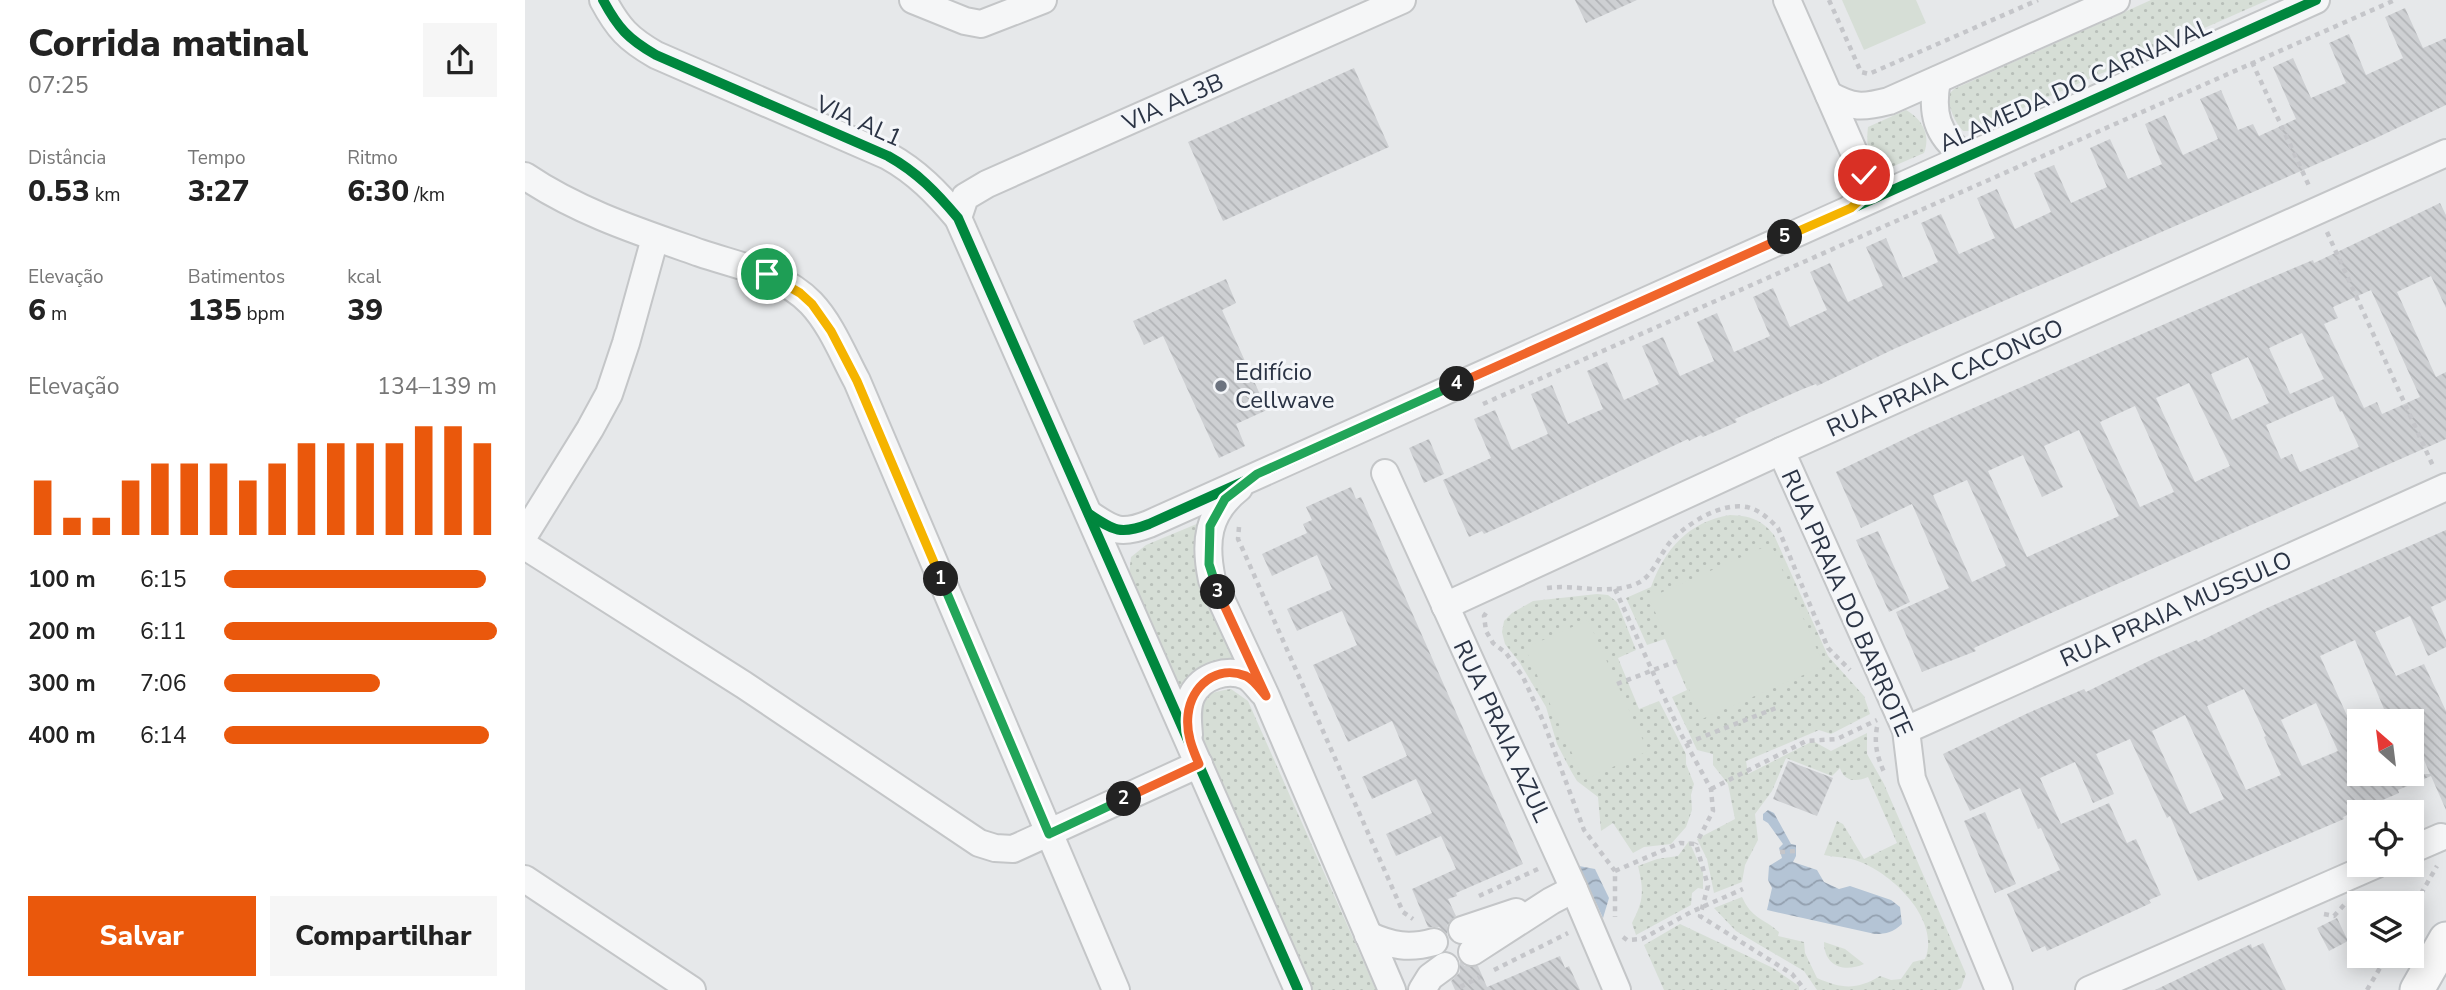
<!DOCTYPE html>
<html lang="pt">
<meta charset="utf-8">
<style>
body{margin:0;font-family:"Nunito Sans",sans-serif;background:#f6f6f6;color:#222;height:100vh;display:flex;flex-direction:column;font-size:26px;white-space:nowrap}
*{box-sizing:border-box;margin:0}
p{font-size:23px;color:#767676}
.icon{flex:none;width:38px;height:38px;fill:none;stroke:currentColor;stroke-width:2;stroke-linecap:round;stroke-linejoin:round}
.map{position:relative;flex:1;overflow:hidden}
.side{display:flex;flex-direction:column;background:#fff;width:525px}
.side>*{flex:none}
.needle{width:46px;rotate:332deg}
.tools{position:absolute;left:1822px;top:709px;display:grid;gap:14px}
.tools a{display:grid;place-items:center;width:77px;height:77px;border-radius:0px;background:#fff;box-shadow:0 4px 18px #0003;font-size:35px}
.pin{position:absolute;display:grid;place-items:center;width:60px;height:60px;color:#fff;margin:-30px;border:4px solid #fff;border-radius:50%;box-shadow:0 2px 7px #0007}
.km{position:absolute;width:35px;height:35px;margin:-18px;border-radius:50%;background:#222;color:#fff;font-size:19px;line-height:35px;text-align:center}
.round{display:grid;place-items:center;flex:none;width:74px;height:74px;border-radius:0px;background:#f6f6f6}
.head{display:flex;align-items:center;justify-content:space-between;height:119px;padding:0 28px}
h1{font-size:38px;font-weight:800;line-height:52px}
.figures{display:grid;grid-template-columns:repeat(3,1fr);gap:10px;height:119px;padding:7px 28px}
.figures div{display:grid;align-content:center}
.figures b{font-size:30px;font-weight:800}
.figures small{font-size:19px;font-weight:400}
.figures p{font-size:19px}
.chart{height:196px;padding:14px 28px}
.chart p{display:flex;justify-content:space-between}
.chart svg{width:100%;height:126px;margin-top:7px;stroke:#ea580c;stroke-width:6}
.primary-button{display:flex;gap:14px;margin-top:auto;padding:14px 28px}
.primary-button a{flex:1;height:80px;border-radius:0px;background:#ea580c;color:#fff;font-size:28px;font-weight:800;line-height:80px;text-align:center}
.primary-button a+a{background:#f6f6f6;color:#222}
ul{padding:0 28px;list-style:none;font-size:23px}
li{display:grid;grid-template-columns:112px 84px 1fr;align-items:center;height:52px}
li i{height:18px;border-radius:9px;background:#ea580c}
main{display:flex;flex:1;min-height:0}
.map>svg:first-child{display:block}
</style>
<main>
<section class="side">
<div class="head"><div><h1>Corrida matinal</h1><p>07:25</p></div><a class="round"><svg class="icon" aria-label="share" viewBox="0 0 24 24"><path d="M12 15V3M7 8l5-5 5 5M5 13v7h14v-7"/></svg></a></div>
<div class="figures">
<div><p>Distância</p><b>0.53<small> km</small></b></div>
<div><p>Tempo</p><b>3:27</b></div>
<div><p>Ritmo</p><b>6:30<small> /km</small></b></div>
</div>
<div class="figures">
<div><p>Elevação</p><b>6<small> m</small></b></div>
<div><p>Batimentos</p><b>135<small> bpm</small></b></div>
<div><p>kcal</p><b>39</b></div>
</div>
<div class="chart"><p><span>Elevação</span>134–139 m</p>
<svg viewBox="0 0 160 44" preserveAspectRatio="none"><path d="M5 44V25M15 44V38M25 44V38M35 44V25M45 44V19M55 44V19M65 44V19M75 44V25M85 44V19M95 44V12M105 44V12M115 44V12M125 44V12M135 44V6M145 44V6M155 44V12"/></svg>
</div>
<ul>
<li><b>100 m</b>6:15<i style="width:96%"></i></li>
<li><b>200 m</b>6:11<i style="width:100%"></i></li>
<li><b>300 m</b>7:06<i style="width:57%"></i></li>
<li><b>400 m</b>6:14<i style="width:97%"></i></li>
</ul>
<div class="primary-button"><a>Salvar</a><a>Compartilhar</a></div>
</section>
<div class="map">
<svg width="1921" height="990" viewBox="0 0 1921 990">
<defs>
<pattern id="grass-dots" width="8" height="8" patternUnits="userSpaceOnUse" patternTransform="scale(1.75)"><rect width="8" height="8" fill="#d6ded6"/><path d="M2 2h.1M6 6h.1" fill="none" stroke="#b8bfb9" stroke-width="1.8" stroke-linecap="round"/></pattern>
<pattern id="water-waves" width="16" height="10" patternUnits="userSpaceOnUse" patternTransform="scale(1.75)"><rect width="16" height="10" fill="#b4c4d5"/><path d="M0 5q4-4 8 0t8 0" fill="none" stroke="#93a0af"/></pattern>
<pattern id="building-back-hatch" width="6" height="6" patternUnits="userSpaceOnUse" patternTransform="scale(1.75)"><rect width="6" height="6" fill="#ced0d3"/><path d="M-1 5l2 2M0 0l6 6M5-1l2 2" fill="none" stroke="#b1b3b6"/></pattern>
</defs>
<rect width="100%" height="100%" fill="#e6e8ea"/>
<g fill="url(#grass-dots)">
<path d="M 1626,0 L 1743,0 L 1446,131 L 1438,131 C 1429,121 1424,108 1423,95 L 1429,89 Z"/>
<path d="M 1381,110 C 1397,119 1406,135 1399,153 L 1362,169 L 1351,166 C 1343,152 1341,143 1343,127 Z"/>
<path d="M 1205,515 C 1225,516 1236,519 1249,535 L 1303,656 L 1339,696 L 1345,714 L 1306,734 L 1294,730 L 1221,761 L 1223,774 L 1288,741 L 1306,751 L 1342,733 L 1342,754 L 1359,784 L 1441,974 L 1436,988 L 1432,990 L 1292,990 L 1279,971 L 1211,931 L 1189,908 L 1217,897 C 1227,919 1237,917 1254,932 L 1253,936 L 1279,942 L 1280,953 L 1292,978 C 1317,989 1332,990 1355,976 L 1366,980 L 1376,979 L 1388,962 L 1400,959 C 1417,919 1363,868 1326,859 C 1318,857 1308,857 1299,855 L 1312,821 L 1318,824 L 1339,859 L 1372,843 L 1343,777 C 1332,782 1319,782 1315,768 L 1307,776 L 1261,758 L 1247,791 L 1230,814 L 1233,840 L 1220,865 L 1217,882 L 1189,893 L 1182,859 L 1172,839 L 1210,819 L 1203,784 L 1188,765 L 1188,754 L 1172,750 L 1147,697 L 1162,690 L 1140,639 L 1122,645 L 1101,598 L 1126,587 C 1140,549 1163,522 1205,515 Z"/>
<path d="M 674,523 L 675,582 L 681,600 L 709,661 L 670,672 L 653,688 L 610,592 L 604,574 L 606,557 L 621,545 Z"/>
<path d="M 1072,594 L 1083,595 L 1092,602 L 1111,650 L 1093,658 L 1114,709 L 1134,701 L 1161,754 L 1161,764 L 1169,784 L 1166,795 L 1167,810 L 1161,827 L 1146,844 L 1119,847 L 1108,853 L 1088,823 L 1076,831 L 1073,797 L 1052,781 L 1046,771 L 1032,744 L 1021,707 L 995,663 L 980,644 L 977,632 L 979,621 L 987,613 L 1008,601 Z"/>
<path d="M 706,689 L 723,701 L 851,990 L 785,990 L 667,723 C 673,697 680,693 706,689 Z"/>
<path d="M 1164,841 L 1178,873 L 1178,889 L 1173,888 L 1167,893 L 1166,905 L 1111,935 L 1107,923 C 1119,900 1119,891 1113,866 L 1132,859 L 1153,856 Z"/>
<path d="M 1155,924 L 1248,968 L 1274,986 L 1274,990 L 1139,990 L 1119,945 Z"/>
<path d="M 1299,942 L 1320,949 L 1339,964 C 1319,973 1299,966 1299,942 Z"/>
</g>
<g fill="#d6ded6">
<path d="M 1317,0 L 1391,0 L 1401,23 L 1339,50 Z"/>
<path d="M 1246,544 L 1299,666 L 1177,719 L 1124,598 Z"/>
<path d="M 1063,620 L 1123,751 L 1059,780 L 1000,648 Z"/>
</g>
<g fill="url(#water-waves)">
<path d="M 1243,810 L 1249,813 L 1266,844 L 1271,845 L 1271,856 L 1268,862 L 1292,870 L 1299,882 L 1314,889 L 1325,886 L 1366,900 L 1375,907 L 1377,924 C 1368,932 1362,934 1350,934 L 1242,910 L 1247,888 L 1243,880 L 1244,866 L 1257,858 L 1254,848 L 1258,844 L 1243,823 L 1238,820 L 1238,814 Z"/>
<path d="M 1054,866 L 1070,869 L 1084,898 L 1078,918 Z"/>
</g>
<g fill="url(#building-back-hatch)" fill-rule="evenodd">
<path d="M 1050,0 L 1112,0 L 1061,23 Z"/>
<path d="M 1880,8 L 1898,48 L 1921,38 L 1921,105 L 1849,139 L 1369,349 L 1292,386 L 1291,384 L 1278,389 L 1210,419 L 1212,422 L 1178,437 L 1176,435 L 1164,441 L 1163,439 L 997,517 L 959,534 L 957,531 L 944,537 L 918,480 L 966,458 L 949,419 L 970,410 L 987,450 L 1023,434 L 1006,394 L 1027,385 L 1043,424 L 1078,409 L 1062,371 L 1082,362 L 1099,400 L 1134,384 L 1117,346 L 1138,337 L 1155,376 L 1189,361 L 1172,322 L 1192,313 L 1209,352 L 1245,336 L 1228,297 L 1248,288 L 1265,327 L 1302,310 L 1285,272 L 1305,263 L 1323,302 L 1358,286 L 1341,247 L 1361,238 L 1378,278 L 1413,262 L 1396,223 L 1416,214 L 1434,254 L 1470,238 L 1452,198 L 1472,189 L 1490,229 L 1526,212 L 1509,173 L 1529,165 L 1546,203 L 1582,187 L 1565,148 L 1585,139 L 1603,179 L 1637,164 L 1620,124 L 1640,115 L 1658,155 L 1693,139 L 1675,99 L 1696,90 L 1713,130 L 1728,124 L 1734,136 L 1771,119 L 1748,67 L 1768,58 L 1786,98 L 1821,83 L 1804,43 L 1824,34 L 1841,75 L 1878,58 L 1860,17 Z"/>
<path d="M 829,68 L 864,147 L 698,221 L 663,142 Z"/>
<path d="M 1915,203 L 1921,215 L 1921,308 L 1906,276 L 1872,292 L 1911,377 L 1921,372 L 1921,439 L 1497,626 L 1449,648 L 1451,651 L 1397,672 L 1371,612 L 1424,588 L 1387,504 L 1336,528 L 1311,472 L 1396,431 L 1731,284 L 1788,260 L 1789,263 ZM 1846,290 L 1895,397 L 1857,414 L 1852,402 L 1839,408 L 1799,324 L 1813,318 L 1808,307 ZM 1777,333 L 1799,379 L 1765,394 L 1744,348 ZM 1723,357 L 1744,403 L 1707,420 L 1686,374 ZM 1664,383 L 1705,466 L 1670,482 L 1631,398 ZM 1808,396 L 1815,412 L 1817,411 L 1834,447 L 1775,472 L 1767,454 L 1756,459 L 1741,425 ZM 1610,406 L 1649,492 L 1615,507 L 1575,422 ZM 1554,430 L 1594,516 L 1502,557 L 1463,471 L 1498,455 L 1517,497 L 1538,487 L 1519,446 ZM 1442,480 L 1481,566 L 1447,582 L 1408,495 Z"/>
<path d="M 701,279 L 711,303 L 697,310 L 742,410 L 711,424 L 720,446 L 694,458 L 638,336 L 619,345 L 608,321 Z"/>
<path d="M 904,439 L 919,474 L 899,483 L 884,448 Z"/>
<path d="M 826,487 L 831,499 L 836,497 L 998,864 L 931,893 L 932,896 L 923,899 L 931,916 L 922,926 L 922,934 L 914,927 L 903,927 L 887,889 L 931,869 L 916,836 L 871,856 L 861,834 L 907,813 L 891,779 L 847,799 L 837,777 L 882,756 L 867,721 L 823,742 L 788,665 L 832,645 L 817,611 L 772,631 L 762,609 L 807,589 L 792,555 L 747,576 L 737,554 L 782,533 L 778,524 L 787,520 L 781,507 Z"/>
<path d="M 1921,530 L 1921,600 L 1906,607 L 1921,640 L 1921,647 L 1903,656 L 1885,616 L 1850,632 L 1871,676 L 1899,664 L 1921,711 L 1921,810 L 1906,776 L 1873,790 L 1874,793 L 1818,817 L 1819,819 L 1673,881 L 1645,816 L 1642,818 L 1605,739 L 1571,754 L 1589,794 L 1568,803 L 1550,762 L 1515,778 L 1536,824 L 1584,803 L 1602,843 L 1611,839 L 1636,895 L 1624,900 L 1626,903 L 1557,935 L 1522,951 L 1520,946 L 1507,952 L 1482,894 L 1535,870 L 1516,828 L 1513,829 L 1495,788 L 1445,811 L 1418,754 L 1503,713 L 1559,689 L 1561,692 L 1630,658 L 1672,640 L 1673,642 L 1742,608 ZM 1830,640 L 1864,721 L 1886,721 L 1886,729 L 1905,774 L 1834,774 L 1834,742 L 1795,656 ZM 1719,689 L 1741,736 L 1739,737 L 1756,775 L 1721,790 L 1682,706 ZM 1791,703 L 1813,751 L 1777,766 L 1756,720 ZM 1660,715 L 1699,799 L 1665,814 L 1627,731 Z"/>
<path d="M 1353,531 L 1385,602 L 1364,612 L 1331,540 Z"/>
<path d="M 1263,761 L 1308,778 L 1292,816 L 1248,799 Z"/>
<path d="M 1460,812 L 1491,884 L 1470,893 L 1439,821 Z"/>
<path d="M 1812,918 L 1823,941 L 1804,951 L 1792,928 Z"/>
<path d="M 1738,943 L 1761,990 L 1630,990 L 1726,944 L 1727,948 Z"/>
<path d="M 1035,956 L 1040,968 L 1044,966 L 1055,990 L 930,990 L 926,981 L 935,972 L 935,961 L 940,966 L 953,966 L 962,987 Z"/>
</g>
<g fill="none" stroke-linecap="round" stroke-linejoin="round">
<defs>
<g id="minor">
<path d="M 78,0 C 93,28 103,39 131,55 L 363,156 C 392,172 412,193 433,218 L 773,990"/>
<path d="M 388,0 L 440,21 L 456,24 L 518,0"/>
<path d="M 1262,0 L 1339,175 L 1335,200 L 1326,208"/>
<path d="M 1412,80 C 1406,112 1411,135 1439,155 L 1453,151"/>
<path d="M 1304,95 C 1328,108 1337,108 1364,101 L 1591,0"/>
<path d="M 0,176 C 53,212 115,232 175,253 C 213,266 257,273 286,303 C 306,324 318,355 332,381 L 591,990"/>
<path d="M 433,218 L 440,197 L 462,184 L 877,0"/>
<path d="M 1256,451 L 1381,730 L 1387,779 L 1474,990"/>
<path d="M 860,473 L 1049,889 L 1092,990"/>
<path d="M 714,488 C 682,513 679,542 687,580 L 741,696 L 867,990"/>
<path d="M 564,514 C 589,531 596,535 624,524 L 1791,0"/>
<path d="M 0,534 L 65,429 L 84,394 L 101,343 L 130,238"/>
<path d="M 0,546 L 219,685 L 454,843 L 470,848 L 488,849 L 674,764"/>
<path d="M 920,606 L 1256,451 L 1921,153"/>
<path d="M 1381,730 L 1921,487"/>
<path d="M 664,735 C 663,722 661,707 667,695 C 677,676 702,668 721,676 C 727,679 732,686 737,692"/>
<path d="M 1886,850 L 1916,837"/>
<path d="M 0,879 L 167,990"/>
<path d="M 937,930 L 991,912"/>
<path d="M 843,935 C 867,946 884,949 909,942"/>
<path d="M 947,952 L 1026,901 L 1049,889"/>
<path d="M 897,990 L 905,977 L 920,966"/>
<path d="M 1564,990 L 1852,864"/>
</g>
<path id="major" d="M 1892,990 L 1921,939"/>
</defs>
<use href="#minor" stroke="#c4c6c8" stroke-width="30"/>
<use href="#major" stroke="#c2c5c8" stroke-width="37"/>
<g stroke="#c5c6ca" stroke-width="4.5" stroke-dasharray="5 5" stroke-linecap="butt">
<path d="M 1304,0 L 1336,72 L 1344,74 L 1513,0"/>
<path d="M 1727,62 L 1785,188"/>
<path d="M 1802,232 L 1908,466"/>
<path d="M 958,404 L 1870,0"/>
<path d="M 714,527 L 713,539 L 718,550 L 878,912 L 888,919"/>
<path d="M 1022,588 C 1050,584 1080,595 1108,585 C 1128,579 1133,556 1146,541 C 1163,523 1196,502 1222,507 C 1235,510 1244,519 1253,528 L 1303,648 L 1325,670"/>
<path d="M 1090,589 L 1156,734 L 1186,789 L 1188,811 L 1171,844"/>
<path d="M 961,613 L 959,616 L 961,631 L 968,643 L 981,653 L 998,677 L 1019,723 L 1059,830 L 1090,871 L 1090,917"/>
<path d="M 1092,684 L 1152,661"/>
<path d="M 1352,727 C 1349,744 1352,756 1359,772"/>
<path d="M 1162,743 L 1251,708"/>
<path d="M 1186,789 L 1281,741 L 1312,739 L 1352,720"/>
<path d="M 1255,852 L 1271,851"/>
<path d="M 1090,871 L 1155,843 L 1171,844 L 1183,886 L 1175,916 L 1267,974 L 1280,990"/>
<path d="M 1846,893 L 1859,903"/>
<path d="M 954,896 L 1013,869"/>
<path d="M 1886,911 L 1912,866"/>
<path d="M 1799,914 L 1809,916 L 1819,905"/>
<path d="M 1098,937 L 1102,940 L 1117,939 L 1166,912 L 1218,889"/>
<path d="M 969,970 L 1043,933"/>
<path d="M 935,987 L 955,977"/>
<path d="M 1842,990 L 1862,956"/>
</g>
<use href="#minor" stroke="#f5f6f7" stroke-width="26"/>
<use href="#major" stroke="#f8f8f8" stroke-width="33"/>
<defs>
<g id="cycleway">
<path d="M 78,0 C 93,28 103,39 131,55 L 363,156 C 392,172 412,193 433,218 L 773,990"/>
<path d="M 564,514 C 589,531 596,535 624,524 L 1791,0"/>
</g>
</defs>
<use href="#cycleway" stroke="#f4f6f9" stroke-width="15"/>
<use href="#cycleway" stroke="#00873e" stroke-width="10"/>
</g>
<g fill="none" stroke-linecap="round" stroke-linejoin="round">
<defs>
<path id="split-1" d="M 242,274 L 275,293 L 287,304 L 306,331 L 332,381 L 416,579"/>
<path id="split-2" d="M 416,579 L 524,834 L 599,799"/>
<path id="split-3" d="M 599,799 L 674,764 C 667,748 661,733 663,715 C 666,686 692,664 721,676 C 729,680 735,689 741,696 L 693,592"/>
<path id="split-4" d="M 693,592 L 684,564 L 685,526 L 700,499 L 732,474 L 932,384"/>
<path id="split-5" d="M 932,384 L 1260,237"/>
<path id="split-6" d="M 1260,237 L 1326,208 L 1335,200 L 1339,175"/>
</defs>
<use href="#split-1" stroke="#fff" stroke-width="14"/>
<use href="#split-2" stroke="#fff" stroke-width="14"/>
<use href="#split-3" stroke="#fff" stroke-width="14"/>
<use href="#split-4" stroke="#fff" stroke-width="14"/>
<use href="#split-5" stroke="#fff" stroke-width="14"/>
<use href="#split-6" stroke="#fff" stroke-width="14"/>
<use href="#split-1" stroke="#f5b400" stroke-width="9"/>
<use href="#split-2" stroke="#22a559" stroke-width="9"/>
<use href="#split-3" stroke="#f0652b" stroke-width="9"/>
<use href="#split-4" stroke="#22a559" stroke-width="9"/>
<use href="#split-5" stroke="#f0652b" stroke-width="9"/>
<use href="#split-6" stroke="#f5b400" stroke-width="9"/>
</g>
<circle fill="#6c737f" stroke="#f4f6f9" stroke-width="2.5" cx="696" cy="386" r="7"/>
<g text-anchor="middle" dominant-baseline="central" stroke-width="6" stroke-linejoin="round" paint-order="stroke">
<g font-size="24" fill="#2b3445" stroke="#f4f6f9">
<text transform="translate(1550 85) rotate(-24)">ALAMEDA DO CARNAVAL</text>
<text transform="translate(648 102) rotate(-24)">VIA AL3B</text>
<text transform="translate(334 121) rotate(24)">VIA AL1</text>
<text transform="translate(1420 378) rotate(-24)">RUA PRAIA CACONGO</text>
<text transform="translate(1322 603) rotate(66)">RUA PRAIA DO BARROTE</text>
<text transform="translate(1651 609) rotate(-24)">RUA PRAIA MUSSULO</text>
<text transform="translate(977 731) rotate(65)">RUA PRAIA AZUL</text>
</g>
<g font-size="24" fill="#2b3445" stroke="#f4f6f9" text-anchor="start">
<text x="710" y="372">Edifício<tspan x="710" dy="28">Cellwave</tspan></text>
</g>
</g>
</svg>
<div class="tools">
<a><svg class="needle" viewBox="-14 -14 28 28"><path d="M0-13l5 13h-10z" fill="#e53935"/><path d="M0 13l5-13h-10z" fill="#767676"/></svg></a>
<a><svg class="icon" aria-label="locate" viewBox="0 0 24 24"><circle cx="12" cy="12" r="6"/><path d="M12 2v4M12 18v4M2 12h4M18 12h4"/></svg></a>
<a><svg class="icon" aria-label="layers" viewBox="0 0 24 24"><path d="M12 4l9 5-9 5-9-5zM3 14l9 5 9-5"/></svg></a>
</div>
<div class="pin" style="left:242px;top:274px;background:#1e9e55"><svg class="icon" aria-label="arrive" viewBox="0 0 24 24"><path d="M6 21V4h12l-3 4 3 4H6"/></svg></div>
<div class="pin" style="left:1339px;top:175px;background:#d93025"><svg class="icon" aria-label="check" viewBox="0 0 24 24"><path d="M5 12l5 5 9-10"/></svg></div>
<b class="km" style="left:416px;top:579px">1</b>
<b class="km" style="left:599px;top:799px">2</b>
<b class="km" style="left:693px;top:592px">3</b>
<b class="km" style="left:932px;top:384px">4</b>
<b class="km" style="left:1260px;top:237px">5</b>
</div>
</main>
